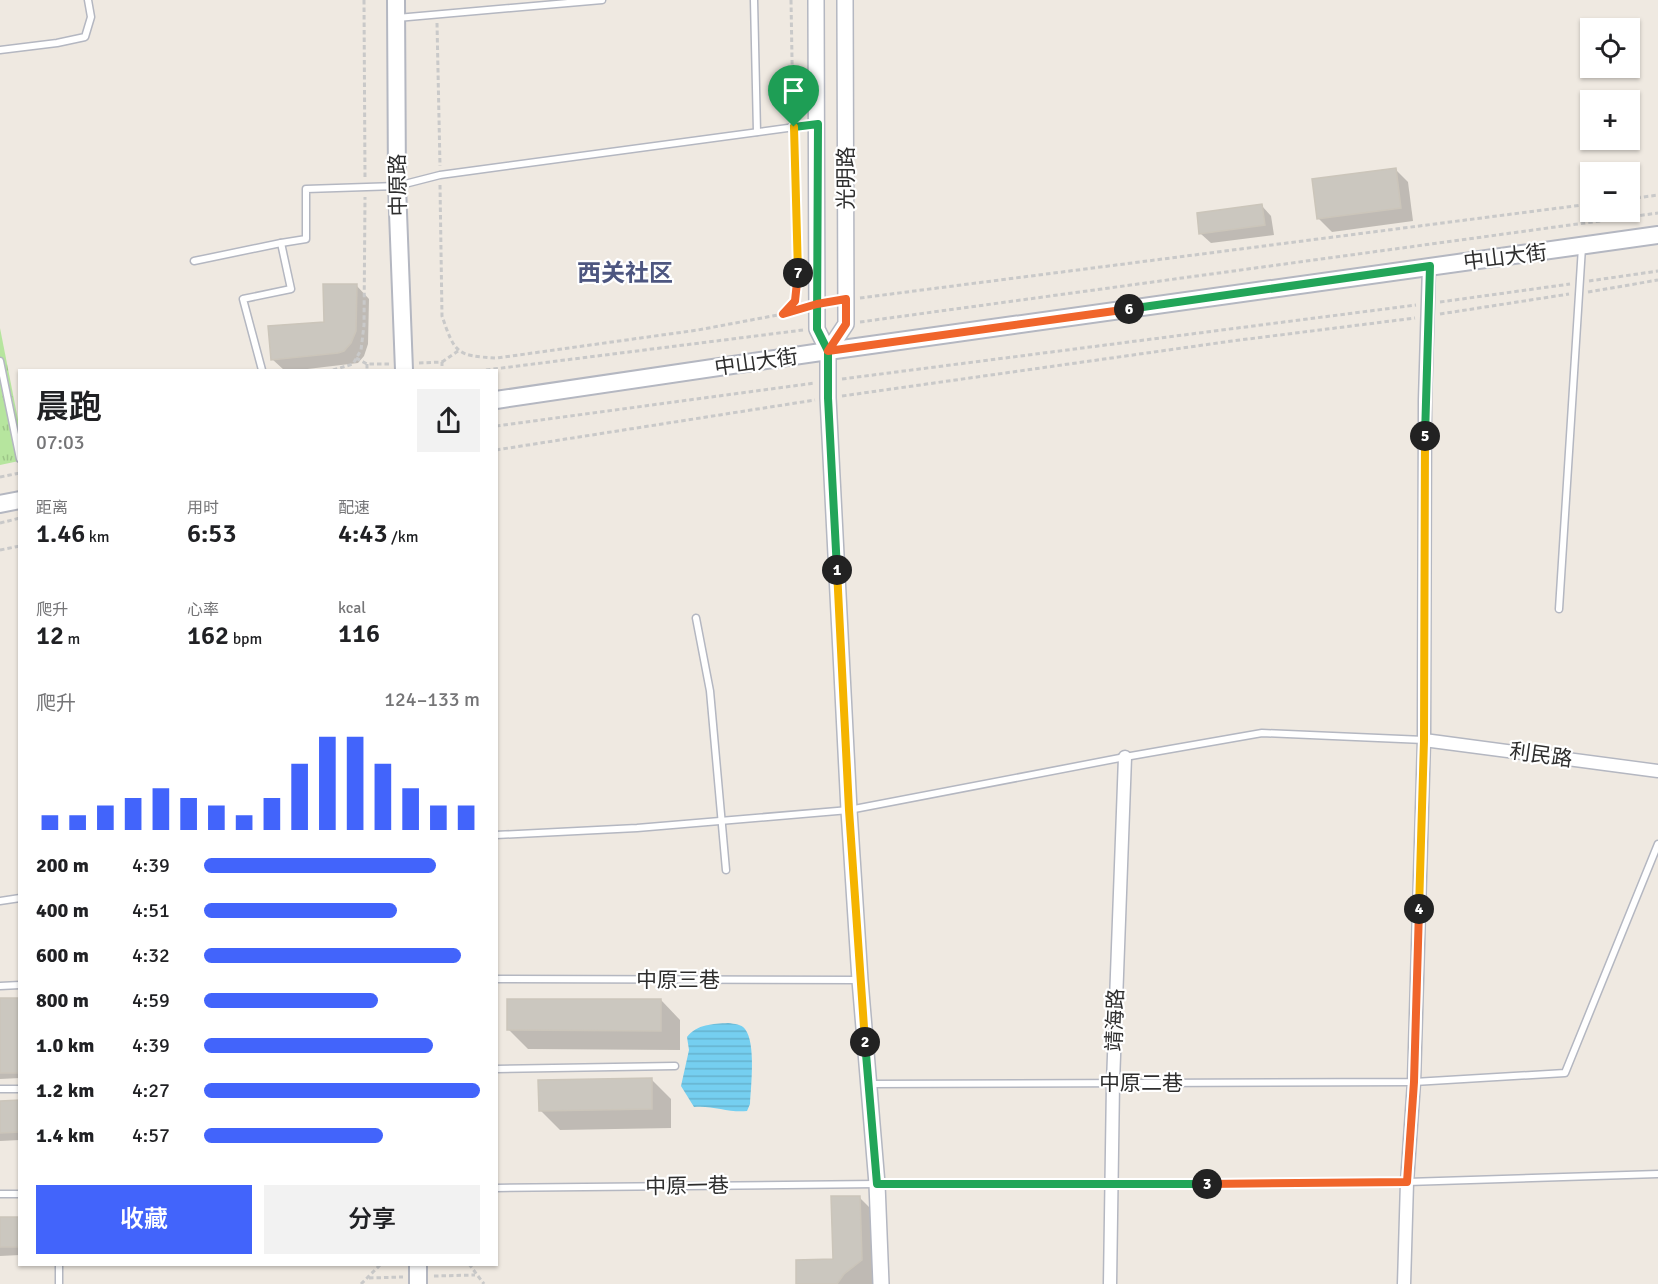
<!DOCTYPE html>
<html lang="zh">
<meta charset="utf-8">
<style>
body{margin:0;font-family:Signika,"Noto Sans SC",sans-serif;background:#f2f2f2;color:#202124;height:100vh;display:flex;flex-direction:column;font-size:22px;white-space:nowrap}
*{box-sizing:border-box;margin:0}
p{font-size:20px;color:#757577}
.icon{flex:none;width:33px;height:33px;fill:none;stroke:currentColor;stroke-width:2;stroke-linecap:round;stroke-linejoin:round}
.map{position:relative;flex:1;overflow:hidden}
.sheet{position:absolute;left:18px;top:369px;width:480px;height:897px;display:flex;flex-direction:column;background:#fff;border-radius:0px;box-shadow:0 2px 4px #0004}
.sheet>*{flex:none}
.controls{position:absolute;left:1580px;top:18px;display:grid;gap:12px}
.controls a{display:grid;place-items:center;width:60px;height:60px;border-radius:0px;background:#fff;box-shadow:0 2px 4px #0004;font-size:30px}
.pin{position:absolute;display:grid;place-items:center;width:51px;height:51px;color:#fff;margin:-62px -26px;border-radius:50% 50% 50% 0;rotate:-45deg;box-shadow:0 0 6px #0007}
.pin .icon{rotate:45deg}
.km{position:absolute;width:30px;height:30px;margin:-15px;border-radius:50%;background:#222;color:#fff;font-size:16px;line-height:30px;text-align:center}
.round{display:grid;place-items:center;flex:none;width:63px;height:63px;border-radius:0px;background:#f2f2f2}
.summary{display:flex;align-items:center;justify-content:space-between;height:102px;padding:0 18px}
h1{font-size:33px;font-weight:600;line-height:45px}
.metrics{display:grid;grid-template-columns:repeat(3,1fr);gap:9px;height:102px;padding:6px 18px}
.metrics div{display:grid;align-content:center}
.metrics b{font-size:26px;font-weight:600}
.metrics small{font-size:16px;font-weight:400}
.metrics p{font-size:16px}
.chart{height:168px;padding:12px 18px}
.chart p{display:flex;justify-content:space-between}
.chart svg{width:100%;height:108px;margin-top:6px;stroke:#4264fb;stroke-width:6}
.action{display:flex;gap:12px;margin-top:auto;padding:12px 18px}
.action a{flex:1;height:69px;border-radius:0px;background:#4264fb;color:#fff;font-size:24px;font-weight:600;line-height:69px;text-align:center}
.action a+a{background:#f2f2f2;color:#202124}
ul{padding:0 18px;list-style:none;font-size:20px}
li{display:grid;grid-template-columns:96px 72px 1fr;align-items:center;height:45px}
li i{height:15px;border-radius:8px;background:#4264fb}
.map>svg:first-child{display:block}
</style>
<div class="map">
<svg width="1658" height="1284" viewBox="0 0 1658 1284">
<defs>
<pattern id="grass-tufts" width="24" height="20" patternUnits="userSpaceOnUse" patternTransform="scale(1.5)"><rect width="24" height="20" fill="#b6e59e"/><path d="M3 7l-1-3M5 7V3M7 7l1-3M15 17l-1-3M17 17v-4M19 17l1-3" fill="none" stroke="#9dc588"/></pattern>
<pattern id="water-rules" width="6" height="5" patternUnits="userSpaceOnUse" patternTransform="scale(1.5)"><rect width="6" height="5" fill="#75cff0"/><path d="M0 2.5h6" fill="none" stroke="#66b2ce"/></pattern>
</defs>
<rect width="100%" height="100%" fill="#efe9e1"/>
<path fill="url(#grass-tufts)" d="M 0,328 L 20,430 L 19,461 L 0,465 Z"/>
<path fill="url(#water-rules)" d="M 728,1023 C 735,1024 741,1024 745,1029 C 756,1043 751,1086 750,1104 L 747,1111 C 729,1113 712,1105 694,1107 L 681,1086 L 689,1050 L 687,1037 C 697,1024 713,1024 728,1023 Z"/>
<g fill="#0003">
<path d="M 1395,169 L 1408,182 L 1413,221 L 1332,232 L 1318,218 Z"/>
<path d="M 1262,206 L 1271,216 L 1274,235 L 1211,243 L 1201,234 Z"/>
<path d="M 356,285 L 369,299 L 368,344 L 364,356 L 358,363 L 299,370 L 284,370 L 272,359 L 326,324 Z"/>
<path d="M 0,1000 L 20,1000 L 20,1078 L 0,1079 Z"/>
<path d="M 661,1000 L 680,1020 L 680,1050 L 528,1049 L 509,1030 Z"/>
<path d="M 651,1079 L 671,1099 L 671,1128 L 560,1130 L 540,1110 Z"/>
<path d="M 20,1102 L 20,1140 L 0,1141 L 0,1103 Z"/>
<path d="M 859,1197 L 879,1217 L 876,1284 L 798,1284 L 835,1260 Z"/>
<path d="M 20,1218 L 20,1255 L 0,1256 L 0,1219 Z"/>
</g>
<g fill="#cbc7bf" stroke="#cbc5ba" stroke-width="1.5">
<path d="M 1396,168 L 1401,208 L 1317,219 L 1312,179 Z"/>
<path d="M 1262,204 L 1265,225 L 1199,234 L 1197,213 Z"/>
<path d="M 323,284 L 357,284 L 356,331 L 351,343 L 344,351 L 338,353 L 271,360 L 268,326 L 324,322 Z"/>
<rect x="0" y="998" width="20" height="75"/>
<path d="M 507,999 L 661,999 L 661,1031 L 507,1030 Z"/>
<path d="M 652,1078 L 652,1109 L 539,1111 L 538,1080 Z"/>
<path d="M 20,1100 L 20,1132 L 0,1133 L 0,1101 Z"/>
<path d="M 831,1196 L 860,1196 L 862,1260 L 844,1274 L 837,1284 L 796,1284 L 796,1260 L 833,1259 Z"/>
<rect x="0" y="1217" width="20" height="30"/>
</g>
<g fill="none" stroke-linecap="round" stroke-linejoin="round">
<defs>
<g id="service">
<path d="M 754,0 L 757,132"/>
<path d="M 397,18 L 602,0"/>
<path d="M 0,50 L 57,43 L 85,37 L 91,17 L 88,0"/>
<path d="M 194,261 L 281,243"/>
<path d="M 0,361 L 20,459"/>
<path d="M 262,370 L 243,299 L 291,289 L 281,243 L 306,239 L 306,189 L 397,186 L 440,175 L 817,124"/>
<path d="M 1559,609 L 1582,247"/>
<path d="M 696,618 L 710,691 L 726,870"/>
<path d="M 496,835 L 637,828 L 849,810 L 1125,757 L 1262,733 L 1424,740"/>
<path d="M 0,901 L 20,898"/>
<path d="M 496,979 L 859,980"/>
<path d="M 0,986 L 20,985"/>
<path d="M 496,1069 L 675,1066"/>
<path d="M 869,1084 L 1414,1082 L 1565,1073 L 1658,844"/>
<path d="M 0,1089 L 20,1089"/>
<path d="M 496,1188 L 877,1184 L 1112,1185 L 1407,1182 L 1658,1174"/>
<path d="M 0,1194 L 20,1194"/>
<path d="M 59,1264 L 59,1284"/>
</g>
<g id="minor">
<path d="M 1424,740 L 1658,771"/>
<path d="M 1110,1284 L 1113,1083 L 1125,757"/>
<path d="M 1404,1284 L 1407,1182 L 1414,1082 L 1424,740 L 1425,400 L 1429,266"/>
</g>
<g id="tertiary">
<path d="M 816,0 L 817,329 L 828,351 L 828,398 L 849,810 L 860,980 L 877,1184 L 881,1284"/>
<path d="M 828,351 L 846,324 L 845,0"/>
</g>
<g id="secondary">
<path d="M 396,0 L 397,186 L 404,370"/>
<path d="M 496,400 L 828,351 L 1658,235"/>
<path d="M 0,504 L 20,500"/>
<path d="M 418,1264 L 418,1284"/>
</g>
</defs>
<use href="#service" stroke="#b4b7c1" stroke-width="9"/>
<use href="#minor" stroke="#b4b7c1" stroke-width="15"/>
<use href="#tertiary" stroke="#b4b7c1" stroke-width="18"/>
<use href="#secondary" stroke="#b4b7c1" stroke-width="20"/>
<g stroke="#c9c9c9" stroke-width="3" stroke-dasharray="4.5 3" stroke-linecap="butt">
<path d="M 364,0 L 365,179"/>
<path d="M 791,0 L 793,117"/>
<path d="M 437,23 L 440,166"/>
<path d="M 440,185 L 442,316 C 455,354 457,356 497,358 L 698,330 L 783,314 L 795,301 L 798,283 L 794,136"/>
<path d="M 1629,199 L 1658,195"/>
<path d="M 1589,281 L 1658,271"/>
<path d="M 1588,292 L 1658,280"/>
<path d="M 860,298 L 1590,204"/>
<path d="M 1440,302 L 1570,284"/>
<path d="M 784,314 L 803,308"/>
<path d="M 1440,314 L 1569,294"/>
<path d="M 860,322 L 1658,213"/>
<path d="M 356,358 L 367,364 L 389,364"/>
<path d="M 442,362 L 458,351"/>
<path d="M 419,363 L 442,362 L 442,370"/>
<path d="M 367,364 L 367,370"/>
<path d="M 333,370 L 353,364 L 361,350 L 364,325 L 365,197"/>
<path d="M 486,370 L 803,330"/>
<path d="M 842,379 L 1416,305"/>
<path d="M 842,396 L 1232,341 L 1415,318"/>
<path d="M 496,426 L 815,383"/>
<path d="M 496,450 L 815,400"/>
<path d="M 0,477 L 20,473"/>
<path d="M 0,523 L 20,518"/>
<path d="M 0,550 L 20,546"/>
<path d="M 469,1264 L 484,1284"/>
<path d="M 434,1276 L 475,1275"/>
<path d="M 369,1278 L 403,1277"/>
<path d="M 361,1284 L 381,1264"/>
</g>
<use href="#service" stroke="#fff" stroke-width="6"/>
<use href="#minor" stroke="#fff" stroke-width="12"/>
<use href="#tertiary" stroke="#fff" stroke-width="15"/>
<use href="#secondary" stroke="#fff" stroke-width="16"/>
</g>
<g fill="none" stroke-linecap="round" stroke-linejoin="round">
<defs>
<path id="split-1" d="M 794,127 L 818,124 L 817,329 L 828,351 L 828,398 L 837,570"/>
<path id="split-2" d="M 837,570 L 849,810 L 865,1042"/>
<path id="split-3" d="M 865,1042 L 877,1184 L 1207,1184"/>
<path id="split-4" d="M 1207,1184 L 1407,1182 L 1414,1082 L 1419,909"/>
<path id="split-5" d="M 1419,909 L 1424,740 L 1425,436"/>
<path id="split-6" d="M 1129,309 L 1430,266 L 1425,436"/>
<path id="split-7" d="M 798,273 L 795,301 L 783,314 L 817,304 L 846,299 L 846,324 L 828,351 L 1129,309"/>
<path id="split-8" d="M 794,127 L 798,273"/>
</defs>
<use href="#split-1" stroke="#fff" stroke-width="12"/>
<use href="#split-2" stroke="#fff" stroke-width="12"/>
<use href="#split-3" stroke="#fff" stroke-width="12"/>
<use href="#split-4" stroke="#fff" stroke-width="12"/>
<use href="#split-5" stroke="#fff" stroke-width="12"/>
<use href="#split-6" stroke="#fff" stroke-width="12"/>
<use href="#split-7" stroke="#fff" stroke-width="12"/>
<use href="#split-8" stroke="#fff" stroke-width="12"/>
<use href="#split-1" stroke="#22a559" stroke-width="8"/>
<use href="#split-2" stroke="#f5b400" stroke-width="8"/>
<use href="#split-3" stroke="#22a559" stroke-width="8"/>
<use href="#split-4" stroke="#f0652b" stroke-width="8"/>
<use href="#split-5" stroke="#f5b400" stroke-width="8"/>
<use href="#split-6" stroke="#22a559" stroke-width="8"/>
<use href="#split-7" stroke="#f0652b" stroke-width="8"/>
<use href="#split-8" stroke="#f5b400" stroke-width="8"/>
</g>
<g text-anchor="middle" dominant-baseline="central" stroke-width="4.5" stroke-linejoin="round" paint-order="stroke">
<g font-size="21" fill="#2e2e2e" stroke="#fff">
<text transform="translate(846 178) rotate(-90)">光明路</text>
<text transform="translate(398 185) rotate(-91)">中原路</text>
<text transform="translate(1505 257) rotate(-7)">中山大街</text>
<text transform="translate(756 362) rotate(-8)">中山大街</text>
<text transform="translate(1541 755) rotate(8)">利民路</text>
<text x="678" y="980">中原三巷</text>
<text transform="translate(1115 1020) rotate(-88)">靖海路</text>
<text x="1141" y="1083">中原二巷</text>
<text transform="translate(687 1186) rotate(-1)">中原一巷</text>
</g>
<g font-size="24" font-weight="bold" fill="#4d5680" stroke="#fff">
<text x="625" y="273">西关社区</text>
</g>
</g>
</svg>
<div class="controls">
<a><svg class="icon" aria-label="locate" viewBox="0 0 24 24"><circle cx="12" cy="12" r="6"/><path d="M12 2v4M12 18v4M2 12h4M18 12h4"/></svg></a>
<a>+</a>
<a>−</a>
</div>
<div class="pin" style="left:794px;top:127px;background:#1e9e55"><svg class="icon" aria-label="arrive" viewBox="0 0 24 24"><path d="M6 21V4h12l-3 4 3 4H6"/></svg></div>
<b class="km" style="left:837px;top:570px">1</b>
<b class="km" style="left:865px;top:1042px">2</b>
<b class="km" style="left:1207px;top:1184px">3</b>
<b class="km" style="left:1419px;top:909px">4</b>
<b class="km" style="left:1425px;top:436px">5</b>
<b class="km" style="left:1129px;top:309px">6</b>
<b class="km" style="left:798px;top:273px">7</b>
<section class="sheet">
<div class="summary"><div><h1>晨跑</h1><p>07:03</p></div><a class="round"><svg class="icon" aria-label="share" viewBox="0 0 24 24"><path d="M12 15V3M7 8l5-5 5 5M5 13v7h14v-7"/></svg></a></div>
<div class="metrics">
<div><p>距离</p><b>1.46<small> km</small></b></div>
<div><p>用时</p><b>6:53</b></div>
<div><p>配速</p><b>4:43<small> /km</small></b></div>
</div>
<div class="metrics">
<div><p>爬升</p><b>12<small> m</small></b></div>
<div><p>心率</p><b>162<small> bpm</small></b></div>
<div><p>kcal</p><b>116</b></div>
</div>
<div class="chart"><p><span>爬升</span>124–133 m</p>
<svg viewBox="0 0 160 44" preserveAspectRatio="none"><path d="M5 44V38M15 44V38M25 44V34M35 44V31M45 44V27M55 44V31M65 44V34M75 44V38M85 44V31M95 44V17M105 44V6M115 44V6M125 44V17M135 44V27M145 44V34M155 44V34"/></svg>
</div>
<ul>
<li><b>200 m</b>4:39<i style="width:84%"></i></li>
<li><b>400 m</b>4:51<i style="width:70%"></i></li>
<li><b>600 m</b>4:32<i style="width:93%"></i></li>
<li><b>800 m</b>4:59<i style="width:63%"></i></li>
<li><b>1.0 km</b>4:39<i style="width:83%"></i></li>
<li><b>1.2 km</b>4:27<i style="width:100%"></i></li>
<li><b>1.4 km</b>4:57<i style="width:65%"></i></li>
</ul>
<div class="action"><a>收藏</a><a>分享</a></div>
</section>
</div>
